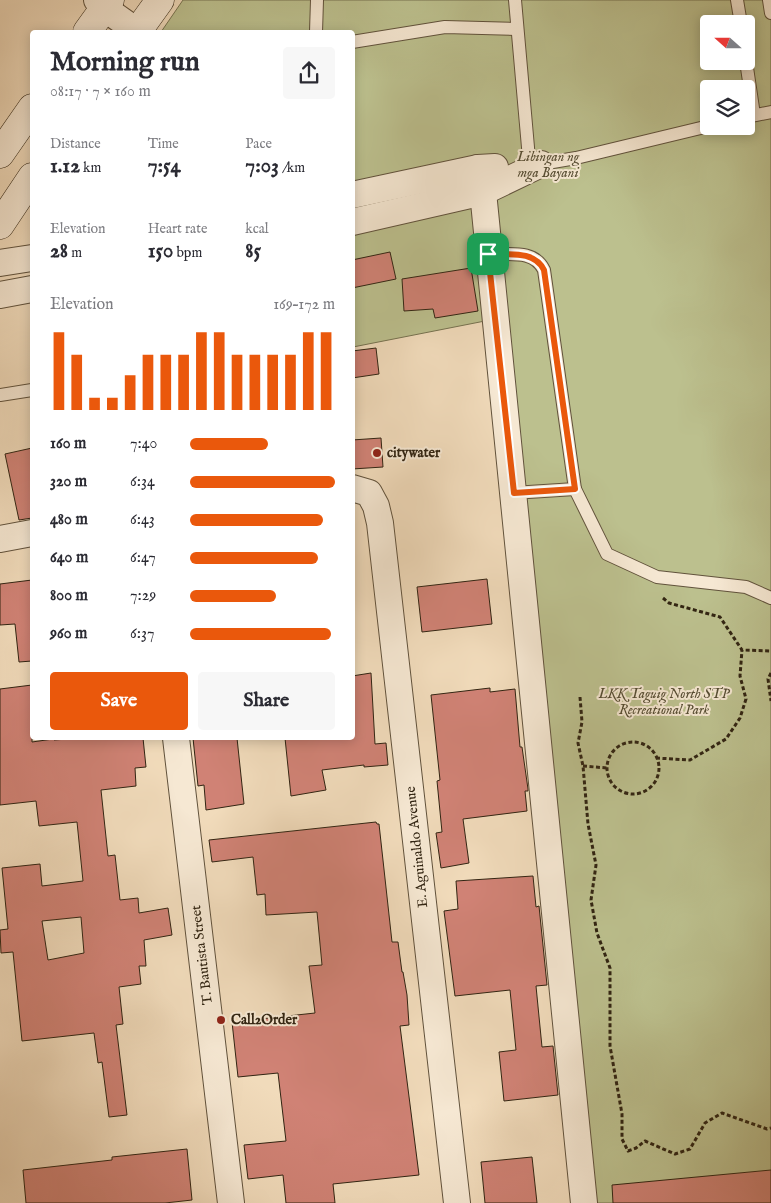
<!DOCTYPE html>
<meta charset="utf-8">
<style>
body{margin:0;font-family:"IM FELL English",serif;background:#f7f7f7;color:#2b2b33;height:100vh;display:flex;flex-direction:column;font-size:19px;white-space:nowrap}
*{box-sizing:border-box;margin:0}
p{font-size:16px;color:#7c7c81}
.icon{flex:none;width:28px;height:28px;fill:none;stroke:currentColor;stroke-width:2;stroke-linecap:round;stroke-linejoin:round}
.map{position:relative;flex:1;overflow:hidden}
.side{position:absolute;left:30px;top:30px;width:325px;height:710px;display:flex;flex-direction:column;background:#fff;border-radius:5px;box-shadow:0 2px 12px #0003}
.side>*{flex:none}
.needle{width:32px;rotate:291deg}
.fabs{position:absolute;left:700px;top:15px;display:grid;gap:10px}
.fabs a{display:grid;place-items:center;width:55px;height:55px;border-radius:5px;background:#fff;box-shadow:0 2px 12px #0003;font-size:25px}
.pin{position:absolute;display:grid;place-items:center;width:42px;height:42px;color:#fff;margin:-21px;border-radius:10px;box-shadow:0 2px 8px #0006}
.round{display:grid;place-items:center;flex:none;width:52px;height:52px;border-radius:5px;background:#f7f7f7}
.summary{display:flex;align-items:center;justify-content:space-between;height:85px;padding:0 20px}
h1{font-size:28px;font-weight:700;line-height:38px}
.stats{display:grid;grid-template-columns:repeat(3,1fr);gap:8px;height:85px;padding:5px 20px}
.stats div{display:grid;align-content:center}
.stats b{font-size:21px;font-weight:700}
.stats small{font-size:14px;font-weight:400}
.stats p{font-size:14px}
.chart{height:140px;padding:10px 20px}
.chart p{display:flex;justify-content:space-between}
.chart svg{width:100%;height:90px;margin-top:5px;stroke:#ea580c;stroke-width:6}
.button{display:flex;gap:10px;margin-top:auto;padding:10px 20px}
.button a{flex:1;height:58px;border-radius:5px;background:#ea580c;color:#fff;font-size:20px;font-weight:700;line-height:58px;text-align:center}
.button a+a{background:#f7f7f7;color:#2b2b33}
ul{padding:0 20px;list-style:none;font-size:16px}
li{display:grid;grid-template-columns:80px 60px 1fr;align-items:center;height:38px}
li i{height:12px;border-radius:6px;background:#ea580c}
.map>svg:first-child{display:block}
</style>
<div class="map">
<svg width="771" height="1203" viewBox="0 0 771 1203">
<rect width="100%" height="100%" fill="#f1dbbb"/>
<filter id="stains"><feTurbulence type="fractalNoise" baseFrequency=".004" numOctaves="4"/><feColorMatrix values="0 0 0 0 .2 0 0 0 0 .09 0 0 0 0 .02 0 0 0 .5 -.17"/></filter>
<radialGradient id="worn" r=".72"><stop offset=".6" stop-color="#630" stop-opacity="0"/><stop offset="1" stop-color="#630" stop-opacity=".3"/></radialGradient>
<path fill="#bcc08e" stroke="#767250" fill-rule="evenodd" d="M 183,0 L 771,0 L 771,1203 L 581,1203 L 490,320 L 353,347 L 352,32 L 161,32 ZM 709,24 L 746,24 L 746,61 L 709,61 ZM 709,89 L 746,89 L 746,126 L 709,126 Z"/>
<g fill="#d08275" stroke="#312412" fill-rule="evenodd">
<path d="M 390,252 L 396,279 L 352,288 L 352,260 Z"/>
<path d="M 471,268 L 478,311 L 435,318 L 433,309 L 404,311 L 402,279 Z"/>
<path d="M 376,348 L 379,374 L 352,378 L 352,351 Z"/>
<path d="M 381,438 L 383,467 L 352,469 L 352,440 Z"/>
<path d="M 32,448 L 32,518 L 19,520 L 5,454 Z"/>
<path d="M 487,579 L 492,624 L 422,632 L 417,587 Z"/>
<path d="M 32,580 L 32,661 L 19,662 L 15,624 L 0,625 L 0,584 Z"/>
<path d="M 371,673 L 375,744 L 386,743 L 388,765 L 364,767 L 364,765 L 322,770 L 326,790 L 291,796 L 285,738 L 352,738 L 352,676 Z"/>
<path d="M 32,685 L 32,742 L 53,739 L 54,740 L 81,738 L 143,738 L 146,767 L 135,768 L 136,786 L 101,790 L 108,856 L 115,855 L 120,900 L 138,898 L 139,913 L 168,908 L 172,935 L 144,940 L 146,966 L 139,966 L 141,984 L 119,987 L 123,1024 L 116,1025 L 127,1115 L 109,1117 L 102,1062 L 98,1063 L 94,1033 L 22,1041 L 13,952 L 1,953 L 0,930 L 8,929 L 2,868 L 40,864 L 42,886 L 83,881 L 77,822 L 39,826 L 36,801 L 0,805 L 0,689 ZM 81,917 L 84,953 L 48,960 L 42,921 Z"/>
<path d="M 490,688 L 490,692 L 515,689 L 520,747 L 522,747 L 528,789 L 528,791 L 525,791 L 527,811 L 463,819 L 469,863 L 441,868 L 436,833 L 442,832 L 437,781 L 440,780 L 431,695 Z"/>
<path d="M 193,738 L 237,738 L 244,804 L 206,810 L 204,785 L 198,786 Z"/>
<path d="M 376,822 L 377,824 L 379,824 L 392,942 L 398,942 L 402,972 L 403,972 L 407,995 L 409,1025 L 400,1026 L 419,1175 L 333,1184 L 335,1203 L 286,1203 L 283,1175 L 248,1179 L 244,1145 L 286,1141 L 278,1073 L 238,1077 L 232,1022 L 315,1013 L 309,966 L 322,965 L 317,912 L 266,915 L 265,894 L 257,895 L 253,857 L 212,862 L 209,840 Z"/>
<path d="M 533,876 L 536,907 L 539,906 L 547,985 L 536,986 L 542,1047 L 553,1046 L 558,1095 L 504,1101 L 499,1052 L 516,1050 L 510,990 L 455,996 L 444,911 L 458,909 L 456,881 Z"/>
<path d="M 187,1149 L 192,1200 L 165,1203 L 26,1203 L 23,1170 L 112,1160 L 112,1157 Z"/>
<path d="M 532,1157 L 537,1203 L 485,1203 L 481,1162 Z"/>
<path d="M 771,1170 L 771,1203 L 613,1203 L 612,1185 Z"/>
</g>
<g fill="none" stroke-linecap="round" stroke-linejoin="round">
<defs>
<g id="lane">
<path d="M 515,0 L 530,170"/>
<path d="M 737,0 L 741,24"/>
<path d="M 769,0 L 771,13"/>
<path d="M 316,32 L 317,0"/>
<path d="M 352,42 L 445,27 L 517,29"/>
<path d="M 746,61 L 754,115"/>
<path d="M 747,117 L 771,112"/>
<path d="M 541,164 L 576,158 L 709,126"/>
<path d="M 488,254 C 509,255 534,249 544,270 L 575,489 L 513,493"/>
<path d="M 0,395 L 32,390"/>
<path d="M 575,489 L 607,554 L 657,577 L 746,587 L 771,598"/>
</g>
<g id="street">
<path d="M 97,0 L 104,8 L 138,32"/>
<path d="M 478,168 L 483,192 L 584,1203"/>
<path d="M 352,195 L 478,168 L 495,167"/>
<path d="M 352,222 L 483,192 L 541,164"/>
<path d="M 0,263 L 32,258"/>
<path d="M 0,295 L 32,289"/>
<path d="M 352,488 L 369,493 L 376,506 L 380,523 L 457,1203"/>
<path d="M 0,539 L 32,533"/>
<path d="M 176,738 L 231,1203"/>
</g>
<g id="secondary">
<path d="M 87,32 L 110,0"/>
<path d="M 137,32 L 160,0"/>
<path d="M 0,154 L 32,108"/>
<path d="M 0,225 L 32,177"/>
</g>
</defs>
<use href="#lane" stroke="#61523c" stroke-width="14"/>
<use href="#street" stroke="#61523c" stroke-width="28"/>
<use href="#secondary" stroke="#312412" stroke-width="29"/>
<g stroke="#312412" stroke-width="3" stroke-dasharray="4 2.5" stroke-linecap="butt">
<path d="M 663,598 L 669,603 L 720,617 L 742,650 L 771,651"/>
<path d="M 771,673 L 768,679 L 771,701"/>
<path d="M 580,697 L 582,722 L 578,743 L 583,766 L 588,824 L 596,865 L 591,900 L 597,933 L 610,968 L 610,1046 L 622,1114 L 622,1139 L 628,1151 L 636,1148 L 645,1141 L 675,1154 L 690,1149 L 705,1123 L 722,1113 L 767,1129 L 771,1128"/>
<circle cx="633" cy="768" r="26"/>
<path d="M 656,758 L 690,760 L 726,739 L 740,718 L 746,699 L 740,676 L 742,650"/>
<path d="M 583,766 L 607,768"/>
</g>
<use href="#lane" stroke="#f6e8d3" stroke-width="12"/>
<use href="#street" stroke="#f6e8d3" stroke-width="26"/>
<use href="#secondary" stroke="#f6e8d3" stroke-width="28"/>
</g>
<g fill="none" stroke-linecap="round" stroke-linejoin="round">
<defs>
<path id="route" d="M 488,254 C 509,255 534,250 544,270 L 575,489 L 514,493 Z"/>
</defs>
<use href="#route" stroke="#fff" stroke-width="10"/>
<use href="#route" stroke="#ea580c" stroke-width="6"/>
</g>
<g fill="#8f2418" stroke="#f6e8d3" stroke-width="2">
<circle cx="377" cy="453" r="5"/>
<circle cx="221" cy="1020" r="5"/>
</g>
<g text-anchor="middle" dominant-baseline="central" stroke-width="4" stroke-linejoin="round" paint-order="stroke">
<g font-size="14" font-style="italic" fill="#544b31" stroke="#f6e8d3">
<text x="548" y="157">Libingan ng<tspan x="548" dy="16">mga Bayani</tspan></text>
<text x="664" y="694">LKK Taguig North STP<tspan x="664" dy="16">Recreational Park</tspan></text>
</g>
<g font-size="14" font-weight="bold" fill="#312412" stroke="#f6e8d3" text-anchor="start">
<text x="387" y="453">citywater</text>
<text x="231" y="1020">Call2Order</text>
</g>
<g font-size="14" fill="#312412" stroke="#f6e8d3">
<text transform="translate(417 847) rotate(-96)">E. Aguinaldo Avenue</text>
<text transform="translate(202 955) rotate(-97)">T. Bautista Street</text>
</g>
</g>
<rect width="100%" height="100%" filter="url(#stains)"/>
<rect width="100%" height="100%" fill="url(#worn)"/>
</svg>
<div class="fabs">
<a><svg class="needle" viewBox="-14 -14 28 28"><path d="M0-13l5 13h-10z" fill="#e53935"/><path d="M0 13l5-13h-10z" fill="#7c7c81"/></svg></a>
<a><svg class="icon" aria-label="layers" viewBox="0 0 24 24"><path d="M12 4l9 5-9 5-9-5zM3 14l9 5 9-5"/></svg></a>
</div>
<div class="pin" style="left:488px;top:254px;background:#1e9e55"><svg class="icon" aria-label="arrive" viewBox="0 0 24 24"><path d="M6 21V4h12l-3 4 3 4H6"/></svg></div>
<section class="side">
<div class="summary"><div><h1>Morning run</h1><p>08:17 · 7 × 160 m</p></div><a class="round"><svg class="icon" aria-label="share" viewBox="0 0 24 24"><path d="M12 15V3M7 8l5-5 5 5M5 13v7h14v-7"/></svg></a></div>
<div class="stats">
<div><p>Distance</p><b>1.12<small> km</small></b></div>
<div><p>Time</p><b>7:54</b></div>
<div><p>Pace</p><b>7:03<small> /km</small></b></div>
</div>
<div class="stats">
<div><p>Elevation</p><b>28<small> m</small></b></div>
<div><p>Heart rate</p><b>150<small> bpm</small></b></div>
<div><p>kcal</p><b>85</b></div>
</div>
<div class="chart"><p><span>Elevation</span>169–172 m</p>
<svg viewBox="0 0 160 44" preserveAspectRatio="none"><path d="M5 44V6M15 44V17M25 44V38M35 44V38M45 44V27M55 44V17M65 44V17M75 44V17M85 44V6M95 44V6M105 44V17M115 44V17M125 44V17M135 44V17M145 44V6M155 44V6"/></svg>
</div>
<ul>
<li><b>160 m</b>7:40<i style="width:54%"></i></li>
<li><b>320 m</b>6:34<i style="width:100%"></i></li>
<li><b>480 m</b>6:43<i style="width:92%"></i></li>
<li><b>640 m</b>6:47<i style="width:88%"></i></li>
<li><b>800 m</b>7:29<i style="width:59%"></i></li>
<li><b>960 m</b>6:37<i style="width:97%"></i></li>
</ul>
<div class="button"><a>Save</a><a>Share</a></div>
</section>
</div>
